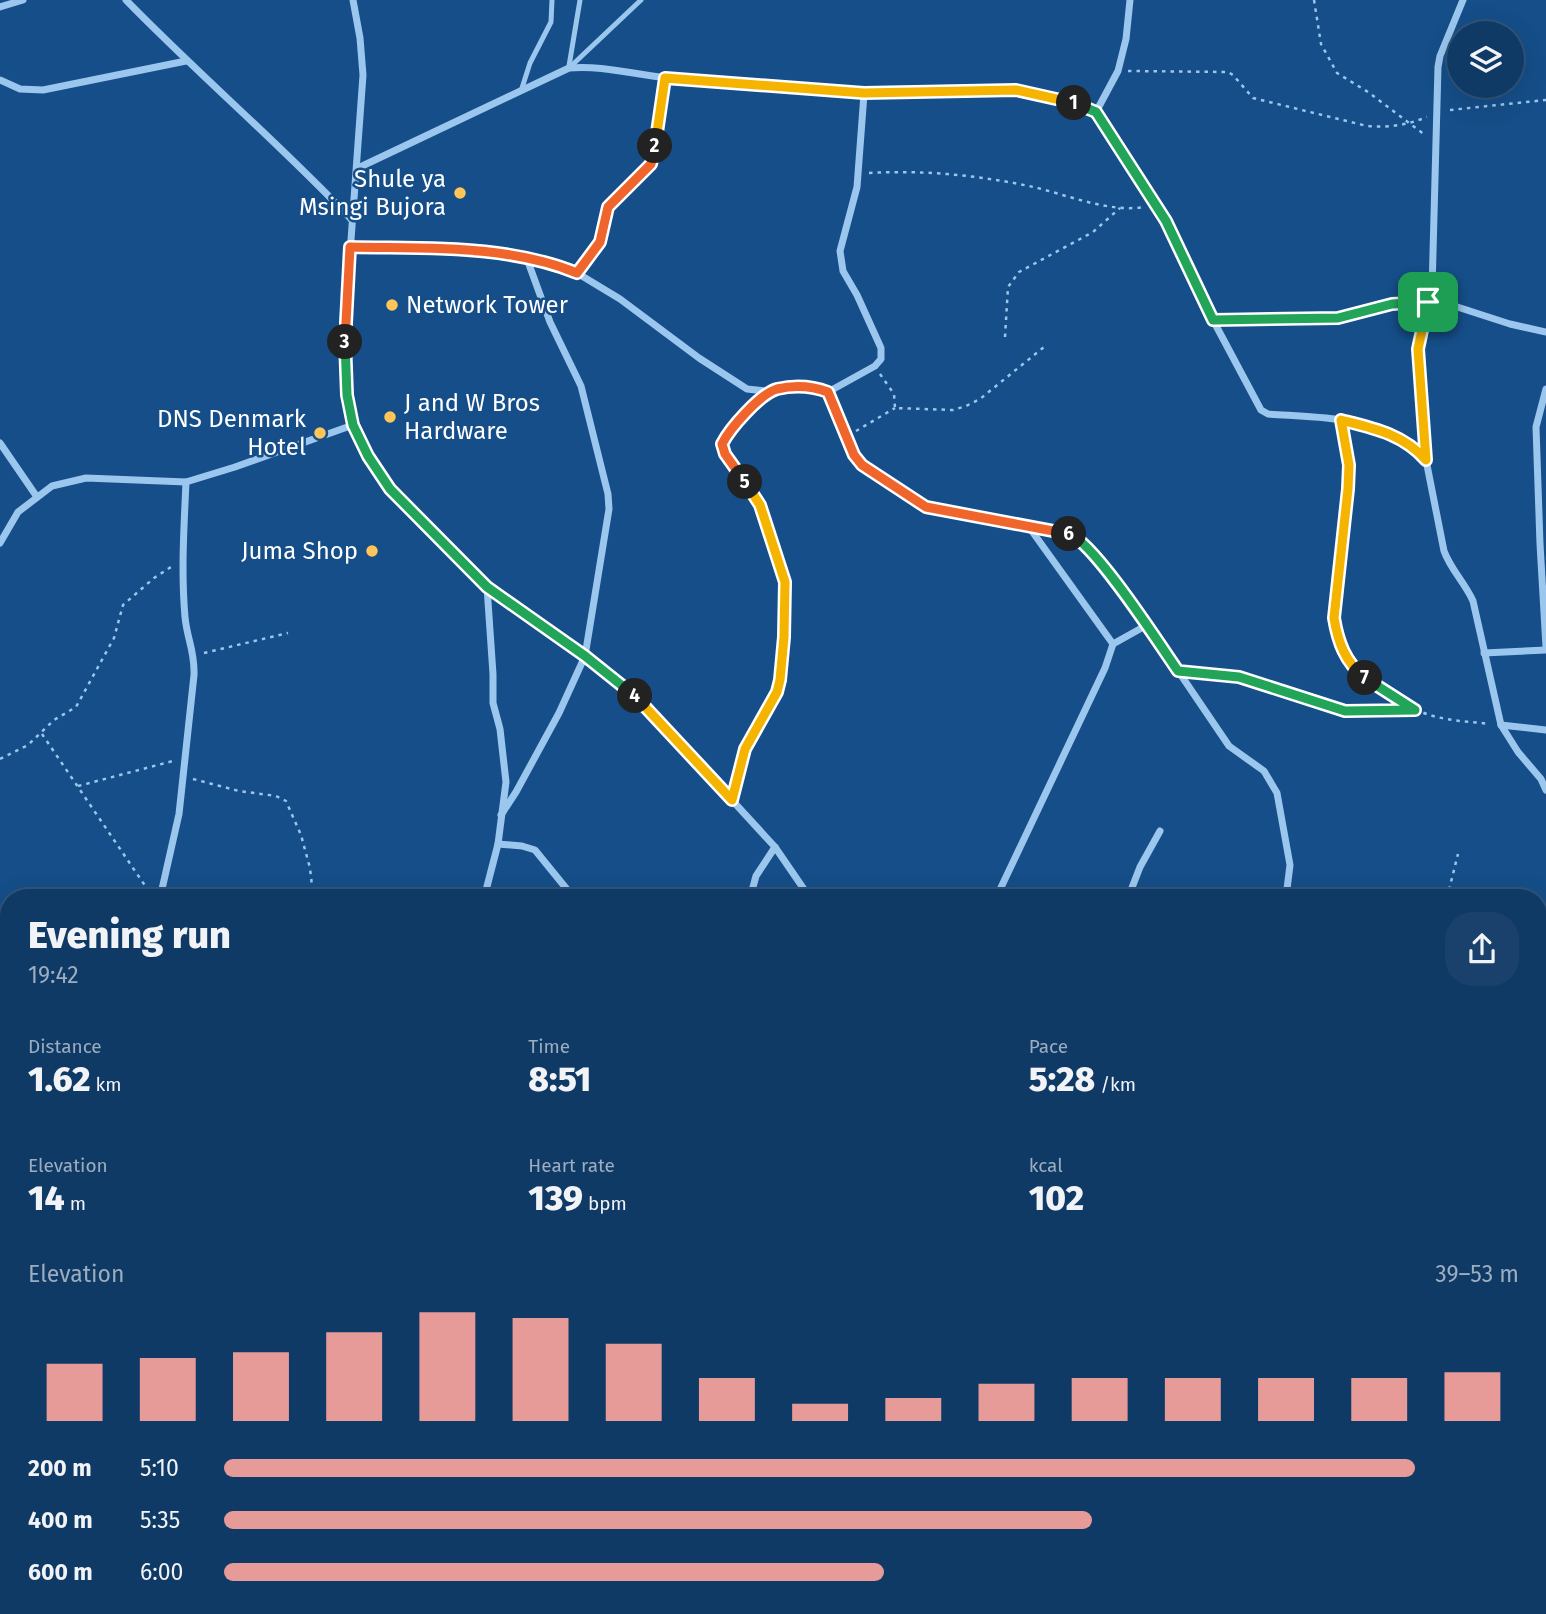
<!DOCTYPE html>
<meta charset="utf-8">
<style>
body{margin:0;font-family:"Fira Sans",sans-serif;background:#19416c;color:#f1f3f6;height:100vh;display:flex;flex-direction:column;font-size:26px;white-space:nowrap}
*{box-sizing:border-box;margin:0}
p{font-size:23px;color:#9cadbf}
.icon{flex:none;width:38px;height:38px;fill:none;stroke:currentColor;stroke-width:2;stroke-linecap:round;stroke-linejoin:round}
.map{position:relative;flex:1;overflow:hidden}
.sheet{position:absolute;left:0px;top:889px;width:1547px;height:726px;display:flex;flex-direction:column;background:#103a66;border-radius:28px 28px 0 0;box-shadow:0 7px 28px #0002,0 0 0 2px #30547a}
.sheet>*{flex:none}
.buttons{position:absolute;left:1447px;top:21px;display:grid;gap:14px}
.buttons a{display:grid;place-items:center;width:77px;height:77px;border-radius:50%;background:#103a66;box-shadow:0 7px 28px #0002,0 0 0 2px #30547a;font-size:35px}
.pin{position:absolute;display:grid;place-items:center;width:60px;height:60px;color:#fff;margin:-30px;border-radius:14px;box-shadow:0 4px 10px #0006}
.km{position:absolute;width:35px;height:35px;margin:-18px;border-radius:50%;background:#222;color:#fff;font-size:19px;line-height:35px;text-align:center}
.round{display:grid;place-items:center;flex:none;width:74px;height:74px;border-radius:28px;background:#19416c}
.overview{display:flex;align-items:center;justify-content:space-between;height:119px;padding:0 28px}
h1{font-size:38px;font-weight:800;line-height:52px}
.metrics{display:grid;grid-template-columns:repeat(3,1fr);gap:10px;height:119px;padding:7px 28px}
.metrics div{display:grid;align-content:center}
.metrics b{font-size:35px;font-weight:800}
.metrics small{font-size:19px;font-weight:400}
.metrics p{font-size:19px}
.chart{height:196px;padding:14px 28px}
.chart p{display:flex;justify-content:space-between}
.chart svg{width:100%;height:126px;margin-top:7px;stroke:#e69b98;stroke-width:6}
ul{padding:0 28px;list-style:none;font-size:23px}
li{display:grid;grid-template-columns:112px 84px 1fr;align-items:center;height:52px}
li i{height:18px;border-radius:9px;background:#e69b98}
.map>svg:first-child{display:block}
</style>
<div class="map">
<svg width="1546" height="1614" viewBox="0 0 1546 1614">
<rect width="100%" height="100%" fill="#154e88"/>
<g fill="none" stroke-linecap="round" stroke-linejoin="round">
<g stroke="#9bc6ee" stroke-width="2.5" stroke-dasharray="3.5 5" stroke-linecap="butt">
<path d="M 1314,0 L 1321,44 L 1337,73 L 1368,92 L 1425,135"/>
<path d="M 1128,71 L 1228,72 L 1233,75 L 1253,98 L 1367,126 C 1388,128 1407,125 1427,117"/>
<path d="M 1450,110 L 1546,100"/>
<path d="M 869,173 C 923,170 976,175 1029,186 C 1066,194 1107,213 1145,207"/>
<path d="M 583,265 L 600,241 L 608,207 L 651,165 L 664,87"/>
<path d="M 1005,337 L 1008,287 L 1019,272 L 1093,232 L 1120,208"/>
<path d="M 880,374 L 894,394 L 895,408 L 953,410 L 966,406 L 980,399 L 1044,347"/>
<path d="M 856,431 L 895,408"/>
<path d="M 1343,433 C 1348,461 1349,486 1346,513 C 1339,581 1310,644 1380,688 C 1392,695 1404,705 1417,710 C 1440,721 1465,721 1490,724"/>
<path d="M 204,653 L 288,633"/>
<path d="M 1192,672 L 1239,677 L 1345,711 L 1414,710"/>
<path d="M 42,734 L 150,893"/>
<path d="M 0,759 L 28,745 L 54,720 L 76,707 L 114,638 L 123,605 L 154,578 L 171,567"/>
<path d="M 193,779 L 239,791 L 276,796 L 286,801 L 301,835 L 310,868 L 312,886 L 309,898"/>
<path d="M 78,786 L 173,761"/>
<path d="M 736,787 L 745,749 L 777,692 L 780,680 L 785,582 L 760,505 L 725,454 L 722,444 C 731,426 743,415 759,402"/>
<path d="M 1447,898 L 1458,854"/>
<path d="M 0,933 L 9,936"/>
<path d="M 0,960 L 6,1011"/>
<path d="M 0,1012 L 9,1011"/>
<path d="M 617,1606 L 619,1614"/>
<path d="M 1209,1606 L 1210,1614"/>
<path d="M 844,1614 L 845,1606"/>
</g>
<g stroke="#9bc6ee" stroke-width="5">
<path d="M 569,66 L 580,0"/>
<path d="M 569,68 L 641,0"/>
<path d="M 522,88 L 530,63 L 551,22 L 552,0"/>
</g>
<g stroke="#9bc6ee" stroke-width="7">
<path d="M 126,0 C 199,75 279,143 351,219"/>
<path d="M 353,0 L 360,38 L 363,75 L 344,336 L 349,408 L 353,425 L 368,456 L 390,489 L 487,587 L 585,656 L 640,700 L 775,847 L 810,898"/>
<path d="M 0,7 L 23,0"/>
<path d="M 0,80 L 20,89 L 43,90 L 186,61"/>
<path d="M 1096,112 L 1118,71 L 1126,39 L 1130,0"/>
<path d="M 358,168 L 569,68 C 603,65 635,75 669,78 C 732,84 796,89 860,93 C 939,99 1022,74 1096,112 L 1166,221 L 1213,320 L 1261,410 L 1268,414 C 1322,418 1388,416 1426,460 L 1444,551 C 1451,570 1465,583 1473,601 L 1501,725 L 1518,752 L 1541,779 L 1546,790"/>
<path d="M 350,247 L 484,252 L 559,266 L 577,273 L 620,299 L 699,358 L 747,389 L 765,391 L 808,386 L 828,392 L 854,455 L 861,465 L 926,507 L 1029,527 L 1060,531 L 1075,536 L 1090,548 L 1147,625 L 1229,746 L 1264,771 L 1277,793 L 1290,865 L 1287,889 L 1282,898"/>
<path d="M 1213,320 L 1338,318 L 1392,304 L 1428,302 L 1445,303 L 1510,324 L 1546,332"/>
<path d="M 1546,389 L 1536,427 L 1540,544 L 1546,647"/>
<path d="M 828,392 L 875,366 L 881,359 L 881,348 L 857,295 L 843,271 L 840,251 L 857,187 L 864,94"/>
<path d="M 0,443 L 37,497"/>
<path d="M 1426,460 L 1417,349 L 1432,290 L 1438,67 L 1440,56 L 1463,0"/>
<path d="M 0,543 L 18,512 L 52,486 L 86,478 L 186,482 L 235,467 L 353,425"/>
<path d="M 1113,644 L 1147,625"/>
<path d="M 1484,653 L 1546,650"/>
<path d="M 1501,725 L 1546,730"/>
<path d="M 501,815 L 516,792 L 559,713 L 585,656 L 609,509 L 608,494 L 581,386 L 550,322 L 527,259"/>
<path d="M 498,844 L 522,846 L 535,850 L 574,898"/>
<path d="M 160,898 L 179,814 L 194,675 C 195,651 187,639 185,617 C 181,572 184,527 186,482"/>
<path d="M 484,898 L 498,844 L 506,782 L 500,729 L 493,703 L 493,674 L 487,587"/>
<path d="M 750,898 L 756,876 L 775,847"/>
<path d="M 996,898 L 1105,668 L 1113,644 L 1029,527"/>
<path d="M 1128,898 L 1140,867 L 1160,831"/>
<path d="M 1538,1123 L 1546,1122"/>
<path d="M 0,1289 L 9,1293"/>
<path d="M 1538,1351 L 1541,1330 L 1540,1273"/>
<path d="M 0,1380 L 9,1378"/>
<path d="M 145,1606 L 148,1614"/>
<path d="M 296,1606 L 302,1614"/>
<path d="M 371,1606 L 416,1614 L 449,1606"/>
<path d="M 768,1606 L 770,1614"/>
<path d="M 1249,1606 L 1254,1614"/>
<path d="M 1438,1606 L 1492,1614"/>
<path d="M 2,1614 C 14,1609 22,1609 34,1614"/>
<path d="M 64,1614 L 83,1606"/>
<path d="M 1135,1614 L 1136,1606"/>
</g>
</g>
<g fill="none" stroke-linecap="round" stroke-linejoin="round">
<defs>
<path id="split-1" d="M 1074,103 L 1096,112 L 1166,221 L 1213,320 L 1338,318 L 1392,304 L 1428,302"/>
<path id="split-2" d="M 655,146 L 665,78 L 864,93 L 1016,90 L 1074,103"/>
<path id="split-3" d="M 345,342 L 350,247 C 425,249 506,244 577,273 L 600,242 L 608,207 L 651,164 L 655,146"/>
<path id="split-4" d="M 345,342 L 347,395 L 353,425 L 368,456 L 390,489 L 487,587 L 585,656 L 635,696"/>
<path id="split-5" d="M 635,696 L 732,800 L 745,749 L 777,692 L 780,680 L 784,637 L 785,582 L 760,505 L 745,482"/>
<path id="split-6" d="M 745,482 L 725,454 L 722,444 C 730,428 760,394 777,389 C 794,385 812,386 828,392 L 854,455 L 862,465 L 926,507 L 1069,534"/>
<path id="split-7" d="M 1069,534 C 1094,542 1160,645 1178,671 L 1239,677 L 1345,711 L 1415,710 L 1365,678"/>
<path id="split-8" d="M 1365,678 C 1345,662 1338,642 1334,618 L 1348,489 L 1349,465 L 1341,420 C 1373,428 1403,434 1426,460 L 1418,349 L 1428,302"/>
</defs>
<use href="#split-1" stroke="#fff" stroke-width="14"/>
<use href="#split-2" stroke="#fff" stroke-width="14"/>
<use href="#split-3" stroke="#fff" stroke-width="14"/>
<use href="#split-4" stroke="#fff" stroke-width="14"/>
<use href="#split-5" stroke="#fff" stroke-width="14"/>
<use href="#split-6" stroke="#fff" stroke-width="14"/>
<use href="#split-7" stroke="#fff" stroke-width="14"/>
<use href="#split-8" stroke="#fff" stroke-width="14"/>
<use href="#split-1" stroke="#22a559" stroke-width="9"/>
<use href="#split-2" stroke="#f5b400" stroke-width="9"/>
<use href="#split-3" stroke="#f0652b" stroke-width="9"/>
<use href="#split-4" stroke="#22a559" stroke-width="9"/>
<use href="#split-5" stroke="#f5b400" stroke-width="9"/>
<use href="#split-6" stroke="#f0652b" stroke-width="9"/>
<use href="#split-7" stroke="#22a559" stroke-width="9"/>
<use href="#split-8" stroke="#f5b400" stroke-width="9"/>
</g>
<g fill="#ffc559" stroke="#154e88" stroke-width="2.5">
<circle cx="460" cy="193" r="7"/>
<circle cx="392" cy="305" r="7"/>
<circle cx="390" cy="417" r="7"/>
<circle cx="320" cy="433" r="7"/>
<circle cx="372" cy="551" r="7"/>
</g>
<g text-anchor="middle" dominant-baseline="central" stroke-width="5" stroke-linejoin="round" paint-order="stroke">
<g font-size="24" fill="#fff" stroke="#154e88" text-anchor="end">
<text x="446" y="179">Shule ya<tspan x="446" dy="28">Msingi Bujora</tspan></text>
<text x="406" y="305" text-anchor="start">Network Tower</text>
<text x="404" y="403" text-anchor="start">J and W Bros<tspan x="404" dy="28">Hardware</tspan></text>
<text x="306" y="419">DNS Denmark<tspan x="306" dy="28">Hotel</tspan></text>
<text x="358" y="551">Juma Shop</text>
</g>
</g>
</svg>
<div class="buttons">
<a><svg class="icon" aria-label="layers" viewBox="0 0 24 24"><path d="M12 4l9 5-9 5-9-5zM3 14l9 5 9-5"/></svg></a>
</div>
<div class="pin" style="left:1428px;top:302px;background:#1e9e55"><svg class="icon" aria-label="arrive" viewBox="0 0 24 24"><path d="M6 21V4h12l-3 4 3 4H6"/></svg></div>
<b class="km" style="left:1074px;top:103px">1</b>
<b class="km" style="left:655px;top:146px">2</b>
<b class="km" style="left:345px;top:342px">3</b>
<b class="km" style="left:635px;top:696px">4</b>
<b class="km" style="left:745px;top:482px">5</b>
<b class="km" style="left:1069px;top:534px">6</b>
<b class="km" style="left:1365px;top:678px">7</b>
<section class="sheet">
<div class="overview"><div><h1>Evening run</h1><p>19:42</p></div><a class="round"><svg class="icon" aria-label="share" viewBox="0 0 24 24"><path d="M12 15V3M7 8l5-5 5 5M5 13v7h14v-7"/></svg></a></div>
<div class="metrics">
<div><p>Distance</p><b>1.62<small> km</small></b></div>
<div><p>Time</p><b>8:51</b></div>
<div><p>Pace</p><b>5:28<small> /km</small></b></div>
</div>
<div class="metrics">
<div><p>Elevation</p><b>14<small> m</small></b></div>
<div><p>Heart rate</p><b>139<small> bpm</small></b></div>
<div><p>kcal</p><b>102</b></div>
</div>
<div class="chart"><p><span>Elevation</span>39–53 m</p>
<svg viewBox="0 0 160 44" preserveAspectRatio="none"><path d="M5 44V24M15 44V22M25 44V20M35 44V13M45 44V6M55 44V8M65 44V17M75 44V29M85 44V38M95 44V36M105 44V31M115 44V29M125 44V29M135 44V29M145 44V29M155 44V27"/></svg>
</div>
<ul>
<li><b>200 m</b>5:10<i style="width:92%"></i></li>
<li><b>400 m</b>5:35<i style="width:67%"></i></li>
<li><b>600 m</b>6:00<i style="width:51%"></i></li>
</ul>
</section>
</div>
